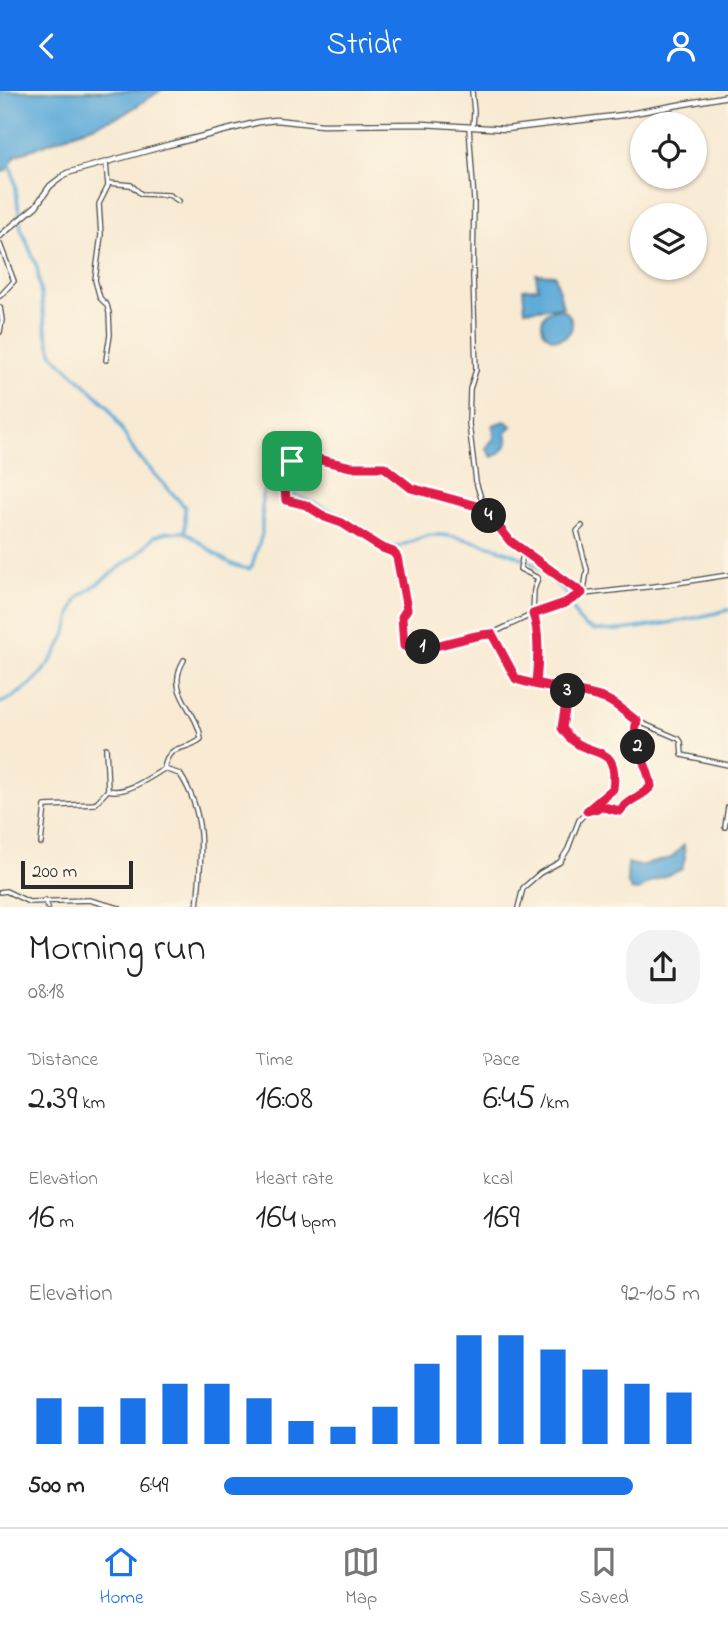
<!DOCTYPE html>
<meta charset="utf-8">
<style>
body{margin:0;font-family:"Indie Flower",sans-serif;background:#f2f2f2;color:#222;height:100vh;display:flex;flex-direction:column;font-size:26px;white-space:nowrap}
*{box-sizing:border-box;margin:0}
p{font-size:23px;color:#767676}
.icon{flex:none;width:38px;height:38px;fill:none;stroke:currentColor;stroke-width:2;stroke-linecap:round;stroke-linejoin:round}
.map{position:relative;height:816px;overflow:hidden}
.drawer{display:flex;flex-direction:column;background:#fff;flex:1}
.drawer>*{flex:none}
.tools{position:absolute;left:630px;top:21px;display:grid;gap:14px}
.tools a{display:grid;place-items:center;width:77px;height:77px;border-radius:50%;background:#fff;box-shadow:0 2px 5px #0004;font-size:35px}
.scale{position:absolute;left:21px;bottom:18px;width:112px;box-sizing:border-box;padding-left:7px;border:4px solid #2b2b2b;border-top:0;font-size:19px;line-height:24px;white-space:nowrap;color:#2b2b2b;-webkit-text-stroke:5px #fcf5e5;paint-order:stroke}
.pin{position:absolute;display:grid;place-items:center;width:60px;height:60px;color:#fff;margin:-30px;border-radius:14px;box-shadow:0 4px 10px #0006}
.km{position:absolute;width:35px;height:35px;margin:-18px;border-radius:50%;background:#222;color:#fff;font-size:19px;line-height:35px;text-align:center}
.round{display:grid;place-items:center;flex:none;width:74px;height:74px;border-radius:28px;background:#f2f2f2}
.overview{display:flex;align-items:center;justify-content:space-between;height:119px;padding:0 28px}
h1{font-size:38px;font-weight:600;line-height:52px}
.stats{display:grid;grid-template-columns:repeat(3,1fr);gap:10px;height:119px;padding:7px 28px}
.stats div{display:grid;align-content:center}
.stats b{font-size:35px;font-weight:600}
.stats small{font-size:19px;font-weight:400}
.stats p{font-size:19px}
.chart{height:196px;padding:14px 28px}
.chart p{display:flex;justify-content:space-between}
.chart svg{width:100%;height:126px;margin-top:7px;stroke:#1a73e8;stroke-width:6}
ul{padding:0 28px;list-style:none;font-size:23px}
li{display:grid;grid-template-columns:112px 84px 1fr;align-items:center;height:52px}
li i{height:18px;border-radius:9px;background:#1a73e8}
header{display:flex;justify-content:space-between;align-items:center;height:91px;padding:0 28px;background:#1a73e8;color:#fff;font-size:32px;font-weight:600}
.tab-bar{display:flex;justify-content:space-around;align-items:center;height:98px;border-top:2px solid #e0e0e0;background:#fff;font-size:19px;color:#767676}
.tab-bar a{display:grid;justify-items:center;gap:4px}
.tab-bar .active{color:#1a73e8}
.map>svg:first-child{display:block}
</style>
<header><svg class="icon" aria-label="back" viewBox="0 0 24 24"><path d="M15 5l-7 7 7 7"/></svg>Stridr<svg class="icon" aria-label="person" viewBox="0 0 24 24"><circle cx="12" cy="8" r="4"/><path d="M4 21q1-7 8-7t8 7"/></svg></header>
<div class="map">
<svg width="728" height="817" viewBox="0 0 728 817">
<rect width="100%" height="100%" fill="#fcf5e5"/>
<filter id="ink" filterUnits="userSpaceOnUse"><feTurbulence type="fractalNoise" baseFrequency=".0143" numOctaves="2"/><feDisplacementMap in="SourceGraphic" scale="14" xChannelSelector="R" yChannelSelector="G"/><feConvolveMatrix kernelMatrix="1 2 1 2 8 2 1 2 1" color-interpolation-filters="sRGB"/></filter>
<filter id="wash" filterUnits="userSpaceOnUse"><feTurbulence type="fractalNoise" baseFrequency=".00686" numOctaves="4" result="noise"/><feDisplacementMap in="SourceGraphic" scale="28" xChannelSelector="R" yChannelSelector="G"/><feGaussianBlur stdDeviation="1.57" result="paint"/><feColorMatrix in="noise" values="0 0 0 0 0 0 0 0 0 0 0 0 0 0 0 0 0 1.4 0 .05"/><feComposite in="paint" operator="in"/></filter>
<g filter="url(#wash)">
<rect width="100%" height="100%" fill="#f8ead3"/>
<g fill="#60acd9" stroke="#466c82" stroke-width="2">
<path d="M 0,0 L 160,0 L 124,23 L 17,64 L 13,68 L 6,80 L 0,81 Z"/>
<path d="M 536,183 L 555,184 L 563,216 L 525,219 L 523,198 L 538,197 Z"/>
<circle cx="557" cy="233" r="15"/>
<path d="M 505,330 L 512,335 L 506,342 L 508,352 L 501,361 L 492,366 L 486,357 L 494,347 L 493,334 Z"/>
<path d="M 684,754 L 685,767 L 682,778 C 666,786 651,788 638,800 L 631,799 L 627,790 L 628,772 L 639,775 L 671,767 Z"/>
</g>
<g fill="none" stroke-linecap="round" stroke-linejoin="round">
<g stroke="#60acd9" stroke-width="3.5">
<path d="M 9,69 L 15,92 L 21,137 L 37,176 L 46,240 L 53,264 L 108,315 L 136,363 L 185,416 L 185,441 C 205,453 226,476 249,478 L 252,475 L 262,443 L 262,405 L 264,399 C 293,399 340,423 365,439 C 374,445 380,454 391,457 C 404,456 417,446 431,444 C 453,442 508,459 528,470 C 541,476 555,490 564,501 C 575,514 572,531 592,538 C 614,545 702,526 728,519"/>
<path d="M 0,612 C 33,599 56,569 68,537 C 71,526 72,515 79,506 L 138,463 L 155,445 L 167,441 L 185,441"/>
</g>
</g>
</g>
<g filter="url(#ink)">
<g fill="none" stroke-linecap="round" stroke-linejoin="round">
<defs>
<g id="street">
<path d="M 472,0 L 474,21 L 473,35"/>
<path d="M 469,36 L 474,110 L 473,186 L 476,279 L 470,298 L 469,333 L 476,391 L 484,417 L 510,450 L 584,503 L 664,494 L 728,484"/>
<path d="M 106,72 L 108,95 L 99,113 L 101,144 L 95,189 L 100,207 L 107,214 L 109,222 L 110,244 L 106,269"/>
<path d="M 108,92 L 131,94 L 141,103 L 169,104 L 179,110"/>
<path d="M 0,153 L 14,190 L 0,205"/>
<path d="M 0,216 L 2,229 L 0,241"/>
<path d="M 484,417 L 411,397 L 384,377 L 351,376 L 300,364 L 295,364 L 290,377 L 284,408 L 306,414 L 325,426 L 342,431 L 380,456 L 393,461 L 397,465 L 407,518 L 402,526 L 404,555 C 421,565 470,543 492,543 L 516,588 L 567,600"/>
<path d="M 491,543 L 533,523 L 534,499 L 538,487 L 520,478 L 524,459"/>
<path d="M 535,592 C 538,574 540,540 533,523 L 565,512 L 584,500 L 587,479 L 577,440 L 582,435"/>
<path d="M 106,657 L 108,699 C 126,704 149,687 164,678 L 180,683 C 208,726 201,768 197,817"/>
<path d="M 164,678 C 169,650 184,662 201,648 C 198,618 164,602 184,569"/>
<path d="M 589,720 L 603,716 L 619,720 C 628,707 642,707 651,696 L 649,682 L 634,646 L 637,630"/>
<path d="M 725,736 L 728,716"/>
<path d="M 41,752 L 45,715 L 95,713 L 108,699"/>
<path d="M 0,801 L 6,800 L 29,811 L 89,809 L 119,817"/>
<path d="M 45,809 L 48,817"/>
<path d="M 518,817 L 523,797 L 540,782 L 560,771 L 568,758 L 579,729 L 593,714 L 613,698 L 614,674 L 610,667 L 573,651 L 562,637 L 567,600 L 605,608 L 637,630 L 679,648 L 681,651 L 682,664 L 728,674"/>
</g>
<path id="secondary" d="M 0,145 L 36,115 L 50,95 L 67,82 L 168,54 L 259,31 L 276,29 L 322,34 L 423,33 L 506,38 L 623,24 L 728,5"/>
</defs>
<use href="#street" stroke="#4a4844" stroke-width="6"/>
<use href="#secondary" stroke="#4a4844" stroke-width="7"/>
<use href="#street" stroke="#fff" stroke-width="3.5"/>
<use href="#secondary" stroke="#fff" stroke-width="4.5"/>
</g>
</g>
<g fill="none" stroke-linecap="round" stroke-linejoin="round" filter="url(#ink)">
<defs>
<path id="route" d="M 292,370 L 285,397 L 286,409 L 306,414 L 325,426 L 342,432 L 380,456 L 393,461 L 397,466 L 407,518 L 402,526 L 404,555 C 421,565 470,542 492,543 L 516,588 C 544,598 576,598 605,608 C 617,612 626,623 637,630 C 630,652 648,672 651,695 C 642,707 628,707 620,720 L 603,716 L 587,720 L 613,698 C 620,646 585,673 562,637 L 568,600 C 557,598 546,594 536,592 C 538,574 540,540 533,523 L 565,512 L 582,502 L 510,450 L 484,417 L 411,397 L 384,376 L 351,376 L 300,364 L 295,364 L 292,370"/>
</defs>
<use href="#route" stroke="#fff" stroke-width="14"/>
<use href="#route" stroke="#e11d48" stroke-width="9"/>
</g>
</svg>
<div class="tools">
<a><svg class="icon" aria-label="locate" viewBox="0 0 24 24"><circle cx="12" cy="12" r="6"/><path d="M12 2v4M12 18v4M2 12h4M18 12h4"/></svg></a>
<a><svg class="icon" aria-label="layers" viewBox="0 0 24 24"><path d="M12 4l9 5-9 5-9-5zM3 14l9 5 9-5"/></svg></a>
</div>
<div class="scale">200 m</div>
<div class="pin" style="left:292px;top:370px;background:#1e9e55"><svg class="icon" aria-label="arrive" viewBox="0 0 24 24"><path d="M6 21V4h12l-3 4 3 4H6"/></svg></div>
<b class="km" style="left:423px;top:556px">1</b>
<b class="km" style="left:638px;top:656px">2</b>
<b class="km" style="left:568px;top:600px">3</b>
<b class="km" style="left:489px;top:425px">4</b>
</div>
<section class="drawer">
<div class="overview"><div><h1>Morning run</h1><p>08:18</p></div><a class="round"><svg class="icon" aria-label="share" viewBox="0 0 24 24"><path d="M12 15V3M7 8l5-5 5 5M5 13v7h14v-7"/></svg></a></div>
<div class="stats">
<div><p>Distance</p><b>2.39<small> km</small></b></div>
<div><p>Time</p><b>16:08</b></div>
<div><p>Pace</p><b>6:45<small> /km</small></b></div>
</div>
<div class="stats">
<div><p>Elevation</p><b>16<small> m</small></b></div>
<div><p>Heart rate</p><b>164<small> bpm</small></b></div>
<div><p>kcal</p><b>169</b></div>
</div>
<div class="chart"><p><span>Elevation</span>92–105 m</p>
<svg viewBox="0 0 160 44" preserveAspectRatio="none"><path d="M5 44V28M15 44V31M25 44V28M35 44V23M45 44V23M55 44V28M65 44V36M75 44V38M85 44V31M95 44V16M105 44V6M115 44V6M125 44V11M135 44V18M145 44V23M155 44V26"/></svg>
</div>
<ul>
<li><b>500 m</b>6:49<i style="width:86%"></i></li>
</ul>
</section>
<nav class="tab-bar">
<a class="active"><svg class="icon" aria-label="home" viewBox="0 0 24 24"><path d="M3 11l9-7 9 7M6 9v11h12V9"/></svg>Home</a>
<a><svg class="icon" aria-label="map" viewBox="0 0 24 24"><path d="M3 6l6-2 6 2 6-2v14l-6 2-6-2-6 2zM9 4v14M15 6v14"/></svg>Map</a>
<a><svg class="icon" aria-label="saved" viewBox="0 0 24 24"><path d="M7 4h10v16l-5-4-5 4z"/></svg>Saved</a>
</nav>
